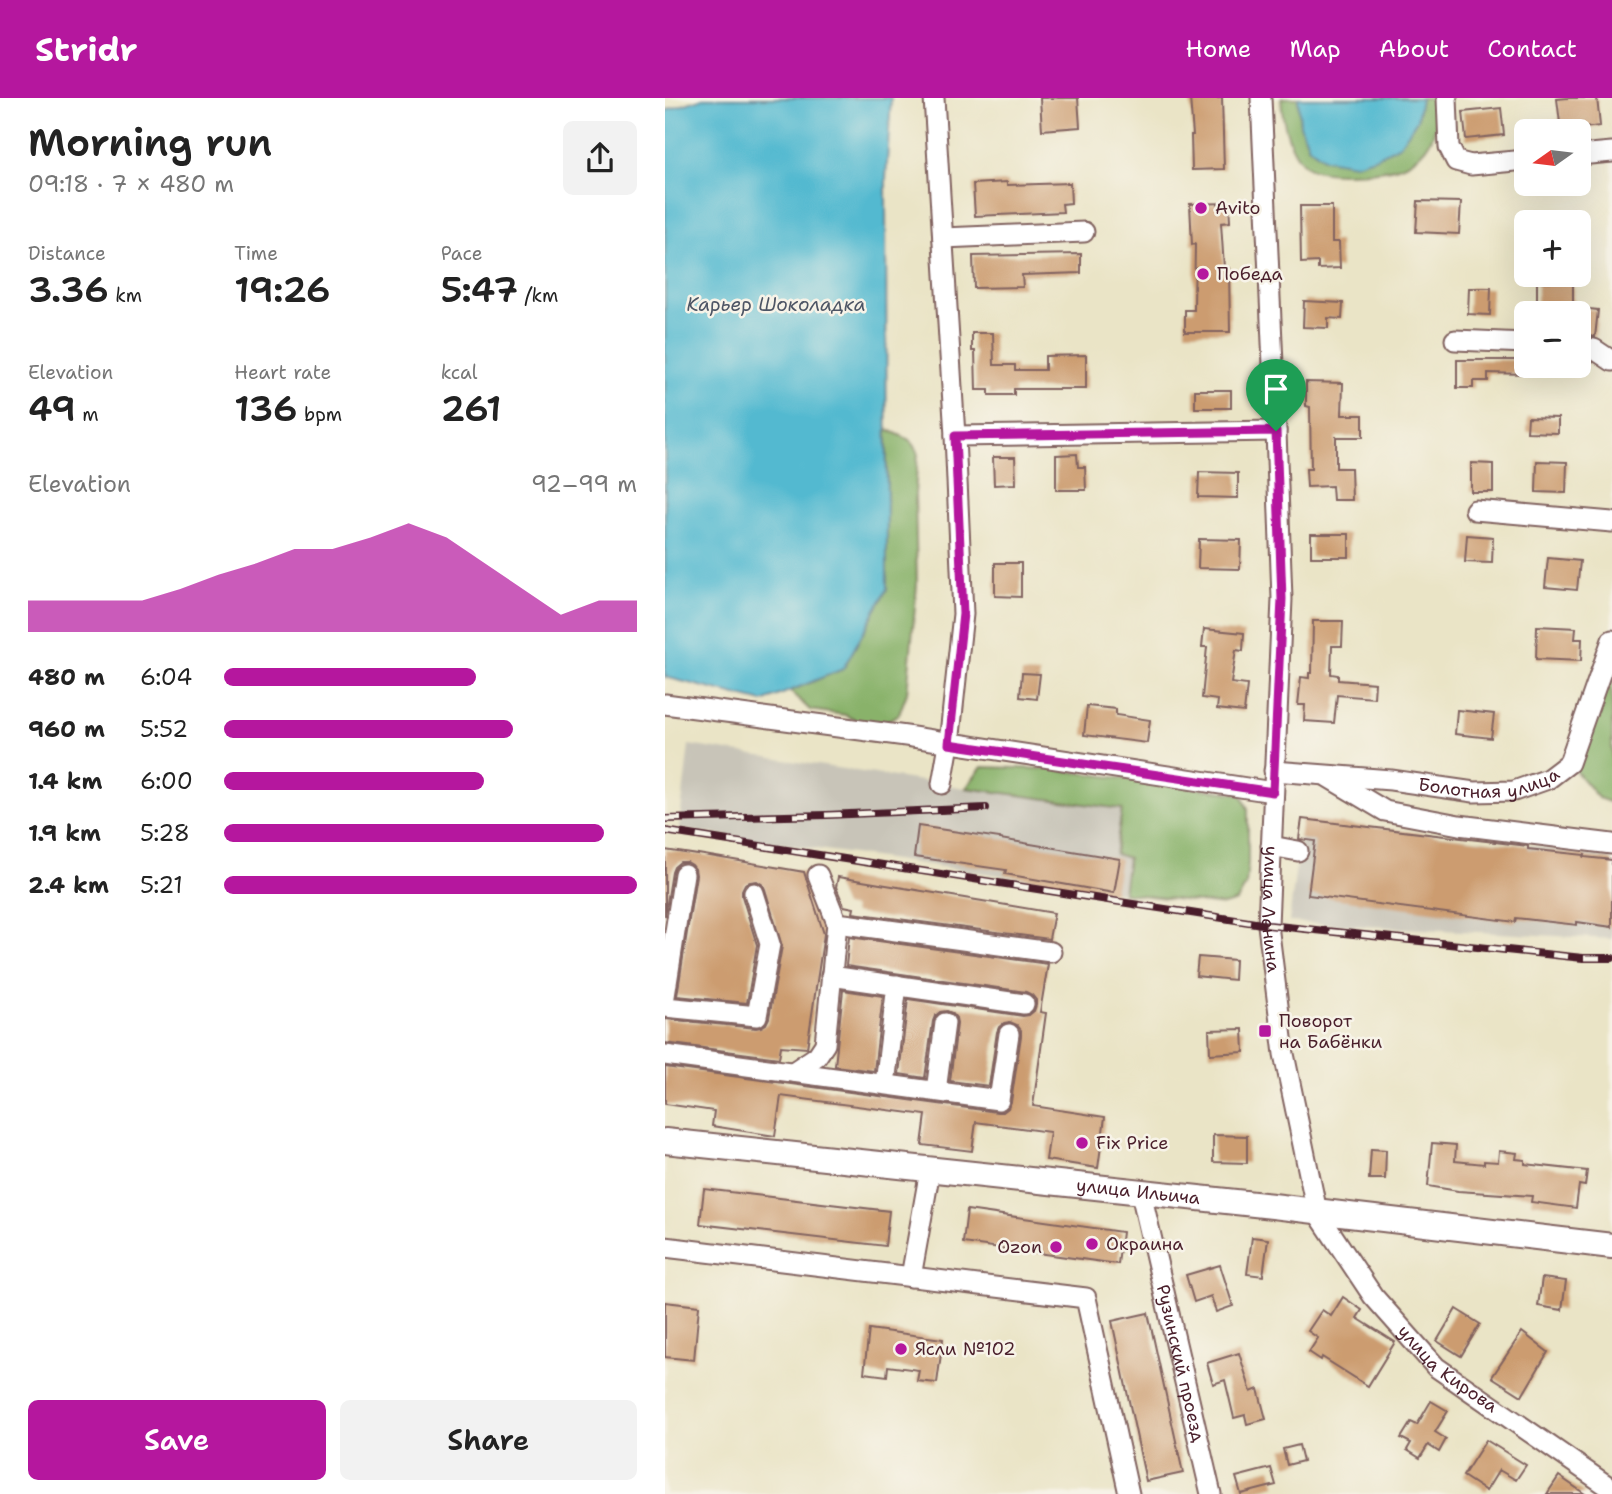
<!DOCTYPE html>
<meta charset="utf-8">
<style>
body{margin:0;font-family:"Shantell Sans",sans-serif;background:#f2f2f2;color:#222;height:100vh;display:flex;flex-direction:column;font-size:26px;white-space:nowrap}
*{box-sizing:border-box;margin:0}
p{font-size:23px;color:#767676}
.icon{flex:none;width:38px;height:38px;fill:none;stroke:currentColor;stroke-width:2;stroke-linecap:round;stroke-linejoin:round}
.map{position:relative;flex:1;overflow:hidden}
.side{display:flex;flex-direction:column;background:#fff;width:665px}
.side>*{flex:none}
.needle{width:46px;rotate:256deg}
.fabs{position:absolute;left:849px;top:21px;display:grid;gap:14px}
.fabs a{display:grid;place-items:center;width:77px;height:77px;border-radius:10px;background:#fff;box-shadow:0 7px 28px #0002;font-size:35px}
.pin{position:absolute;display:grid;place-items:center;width:60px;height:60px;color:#fff;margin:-72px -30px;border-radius:50% 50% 50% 0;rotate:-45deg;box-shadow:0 0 7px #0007}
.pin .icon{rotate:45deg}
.round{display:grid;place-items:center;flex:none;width:74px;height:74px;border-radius:10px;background:#f2f2f2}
.summary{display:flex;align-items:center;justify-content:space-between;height:119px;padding:0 28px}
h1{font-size:38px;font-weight:600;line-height:52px}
.figures{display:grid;grid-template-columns:repeat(3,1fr);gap:10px;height:119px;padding:7px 28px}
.figures div{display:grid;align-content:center}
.figures b{font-size:35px;font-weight:600}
.figures small{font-size:19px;font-weight:400}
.figures p{font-size:19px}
.chart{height:196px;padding:14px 28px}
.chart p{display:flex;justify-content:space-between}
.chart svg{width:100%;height:126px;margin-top:7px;fill:#b5179e;opacity:.7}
.cta{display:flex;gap:14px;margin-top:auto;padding:14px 28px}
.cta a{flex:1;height:80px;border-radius:10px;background:#b5179e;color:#fff;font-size:28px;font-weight:600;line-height:80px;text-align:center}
.cta a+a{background:#f2f2f2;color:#222}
ul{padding:0 28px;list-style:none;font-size:23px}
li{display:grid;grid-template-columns:112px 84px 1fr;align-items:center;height:52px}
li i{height:18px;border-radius:9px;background:#b5179e}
header{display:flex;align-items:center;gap:42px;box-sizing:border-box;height:98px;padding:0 35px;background:#b5179e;color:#fff}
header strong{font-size:33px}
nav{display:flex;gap:38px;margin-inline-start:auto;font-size:24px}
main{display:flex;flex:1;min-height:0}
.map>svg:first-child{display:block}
</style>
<header>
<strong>Stridr</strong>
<nav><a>Home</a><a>Map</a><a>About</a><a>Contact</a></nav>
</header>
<main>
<section class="side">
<div class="summary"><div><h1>Morning run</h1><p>09:18 · 7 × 480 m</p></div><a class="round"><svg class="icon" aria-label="share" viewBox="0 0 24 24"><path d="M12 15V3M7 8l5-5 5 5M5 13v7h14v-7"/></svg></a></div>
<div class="figures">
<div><p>Distance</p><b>3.36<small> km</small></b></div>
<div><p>Time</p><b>19:26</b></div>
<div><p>Pace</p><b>5:47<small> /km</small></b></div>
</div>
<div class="figures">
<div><p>Elevation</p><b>49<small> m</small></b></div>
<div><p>Heart rate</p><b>136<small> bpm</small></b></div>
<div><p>kcal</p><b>261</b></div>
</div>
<div class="chart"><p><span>Elevation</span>92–99 m</p>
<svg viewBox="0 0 160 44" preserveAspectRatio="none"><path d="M0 44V33L10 33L20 33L30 33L40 29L50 24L60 20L70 15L80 15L90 11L100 6L110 11L120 20L130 29L140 38L150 33L160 33V44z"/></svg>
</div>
<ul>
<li><b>480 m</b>6:04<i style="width:61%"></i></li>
<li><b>960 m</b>5:52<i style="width:70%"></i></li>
<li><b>1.4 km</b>6:00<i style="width:63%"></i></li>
<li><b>1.9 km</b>5:28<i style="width:92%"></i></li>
<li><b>2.4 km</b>5:21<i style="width:100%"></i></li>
</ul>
<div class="cta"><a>Save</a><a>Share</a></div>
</section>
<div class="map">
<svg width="947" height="1396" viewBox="0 0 947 1396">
<rect width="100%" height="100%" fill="#f7f3e8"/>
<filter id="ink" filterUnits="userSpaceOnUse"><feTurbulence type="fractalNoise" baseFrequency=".0143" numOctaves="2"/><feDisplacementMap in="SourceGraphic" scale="14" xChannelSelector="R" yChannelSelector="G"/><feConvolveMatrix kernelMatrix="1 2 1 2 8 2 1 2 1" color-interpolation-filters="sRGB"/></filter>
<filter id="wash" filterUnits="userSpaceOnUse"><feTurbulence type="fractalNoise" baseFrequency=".00686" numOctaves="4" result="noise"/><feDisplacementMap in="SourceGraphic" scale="28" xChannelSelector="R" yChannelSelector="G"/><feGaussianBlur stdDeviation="1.57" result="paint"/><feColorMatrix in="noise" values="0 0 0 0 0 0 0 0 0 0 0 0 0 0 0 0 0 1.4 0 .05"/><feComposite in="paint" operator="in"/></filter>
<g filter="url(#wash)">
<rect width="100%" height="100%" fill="#eae4c6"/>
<g fill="#c8c4b8">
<path d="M 24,647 L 301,690 L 457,711 L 450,756 L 463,760 L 458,795 L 14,731 Z"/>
<path d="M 637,721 L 947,757 L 947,841 L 624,824 Z"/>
</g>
<g fill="#89b26a" stroke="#6a684a" stroke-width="2">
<path d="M 616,0 L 633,0 L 635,26 L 644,49 L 660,61 L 752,22 L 756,0 L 775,0 C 773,19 771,41 756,55 C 752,59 744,65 738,67 C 721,75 658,79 643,69 C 624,56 617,21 616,0 Z"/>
<path d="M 222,331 L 245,342 L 253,355 L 250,396 L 252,487 L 242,595 L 234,616 L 218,625 L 196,625 L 180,617 L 145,612 L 125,593 L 178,571 L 222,491 Z"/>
<path d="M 947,542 L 947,705 L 933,700 L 904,665 Z"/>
<path d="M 317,669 L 386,671 L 576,696 L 583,711 L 583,765 L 581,787 L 572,803 L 559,807 L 458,795 L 463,760 L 450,756 L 457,711 L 301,690 Z"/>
</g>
<g fill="#52b9d0" stroke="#4e6c7e" stroke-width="2">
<path d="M 38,0 L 226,0 L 221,81 L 222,491 L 178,571 L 98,604 L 0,579 L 0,13 Z"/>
<path d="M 633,0 L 756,0 L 752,22 L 735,47 L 712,59 L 690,66 L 660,61 L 644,49 L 635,27 Z"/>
</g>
<g id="blocks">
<g fill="#cc9c6f">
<path d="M 375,0 L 413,0 L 415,29 L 377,32 Z"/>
<path d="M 525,0 L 557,0 L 559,71 L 527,72 L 526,37 L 528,37 Z"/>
<path d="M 903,0 L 932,0 L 935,28 L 896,33 L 892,1 Z"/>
<path d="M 836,10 L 839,37 L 801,41 L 798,14 Z"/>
<path d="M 342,84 L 342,87 L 405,85 L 406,105 L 397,106 L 398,114 L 310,118 L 308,86 Z"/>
<path d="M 753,103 L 796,104 L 794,136 L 751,134 Z"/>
<path d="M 564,105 L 565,124 L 556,125 L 559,170 L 564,170 L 565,234 L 520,234 L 520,212 L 529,212 L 530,146 L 527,147 L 525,106 Z"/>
<path d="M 635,108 L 667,108 L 667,144 L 674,144 L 675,170 L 653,171 L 653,164 L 636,165 Z"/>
<path d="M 416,156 L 416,175 L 357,177 L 358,189 L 309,190 L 308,158 Z"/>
<path d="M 872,183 L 908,184 L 908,215 L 872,215 Z"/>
<path d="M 804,190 L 826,190 L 825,217 L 803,216 Z"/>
<path d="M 639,203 L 678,205 L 677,221 L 663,220 L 663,230 L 638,229 Z"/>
<path d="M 914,210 L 933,212 L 930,239 L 914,236 Z"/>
<path d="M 307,235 L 328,235 L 329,267 L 350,267 L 350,272 L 380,272 L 380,258 L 421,257 L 421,291 L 349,291 L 349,297 L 324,297 L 324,292 L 311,292 L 310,253 L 307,253 Z"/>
<path d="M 792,262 L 861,262 L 861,276 L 823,275 L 823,283 L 808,283 L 808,290 L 792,290 Z"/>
<path d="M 641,284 L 678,285 L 677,317 L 698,317 L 698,339 L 671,339 L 671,370 L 686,370 L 687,402 L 668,402 L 667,388 L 642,389 L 641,371 L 646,371 L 645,309 L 641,308 Z"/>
<rect x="530" y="292" width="36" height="18"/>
<path d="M 863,319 L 893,320 L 893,335 L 862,334 Z"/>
<path d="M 412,356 L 413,369 L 420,369 L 421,392 L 391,392 L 391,357 Z"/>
<path d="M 328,359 L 350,359 L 351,386 L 329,387 Z"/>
<path d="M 872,363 L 902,364 L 901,395 L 871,394 Z"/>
<path d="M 806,365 L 828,366 L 828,394 L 806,394 Z"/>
<path d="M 534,374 L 573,375 L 573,400 L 533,399 Z"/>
<rect x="646" y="436" width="38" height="23"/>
<path d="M 802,437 L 828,439 L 827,465 L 800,464 Z"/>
<path d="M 534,441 L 576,442 L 575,471 L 533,470 Z"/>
<path d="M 883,460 L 915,463 L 912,492 L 880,489 Z"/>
<path d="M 330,465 L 356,465 L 356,499 L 330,498 Z"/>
<path d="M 648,523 L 678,523 L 677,548 L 667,548 L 666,576 L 673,577 L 673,582 L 710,585 L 709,600 L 672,597 L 669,625 L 639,623 L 640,607 L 633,607 L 636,579 L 644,580 L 644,575 L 647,575 Z"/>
<path d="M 872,528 L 911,530 L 910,541 L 917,541 L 916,563 L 871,561 Z"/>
<path d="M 539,531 L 579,535 L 578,553 L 571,552 L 566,585 L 582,587 L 579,614 L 552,611 L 553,602 L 537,600 L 542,549 L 537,549 Z"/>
<path d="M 357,575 L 375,576 L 372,601 L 355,599 Z"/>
<path d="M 422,608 L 451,611 L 451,617 L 485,622 L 482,645 L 419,637 Z"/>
<path d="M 792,612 L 829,616 L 826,640 L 790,636 Z"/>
<path d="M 637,721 L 863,748 L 863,751 L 920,757 L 919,759 L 947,762 L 947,829 L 912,824 L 912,827 L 851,820 L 850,824 L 643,797 L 650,743 L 634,741 Z"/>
<path d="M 253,728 L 335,740 L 335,741 L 455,761 L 449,795 L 340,776 L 341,772 L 249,759 Z"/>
<path d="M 0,752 L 33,757 L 33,756 L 139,774 L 159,836 L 142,950 L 116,948 L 114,960 L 0,945 L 0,921 L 91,930 L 96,929 L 101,926 L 104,920 L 117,848 L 100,791 L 98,787 L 92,783 L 85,784 L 80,786 L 77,792 L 77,798 L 92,847 L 82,905 L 12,898 L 31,777 L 30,771 L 27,767 L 22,764 L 15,764 L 9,769 L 7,774 L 0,818 Z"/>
<path d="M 173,779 L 389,815 L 384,841 L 188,815 L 189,810 L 179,808 L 171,789 Z"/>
<path d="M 184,839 L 383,866 L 375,914 L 381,915 L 368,1008 L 440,1019 L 433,1070 L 381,1062 L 385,1034 L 311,1024 L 307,1053 L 257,1047 L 261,1017 L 116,998 L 110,1038 L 47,1028 L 49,1013 L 0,1006 L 0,969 L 332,1014 L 338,1014 L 343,1010 L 346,1004 L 356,938 L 356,932 L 352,927 L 345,924 L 339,925 L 334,929 L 332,934 L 324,988 L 285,983 L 292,926 L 291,920 L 287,915 L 282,913 L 275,914 L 270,918 L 268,923 L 260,980 L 234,976 L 243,901 L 358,918 L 364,917 L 369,913 L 371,907 L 371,902 L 367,897 L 361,894 L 181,868 Z"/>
<path d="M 533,859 L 570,862 L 569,882 L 531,878 Z"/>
<path d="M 178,892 L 218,898 L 209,973 L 170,968 Z"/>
<path d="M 578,931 L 579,954 L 545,956 L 544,932 Z"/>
<path d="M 548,1037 L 582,1038 L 582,1065 L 548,1064 Z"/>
<path d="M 767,1045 L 791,1047 L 790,1063 L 819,1066 L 819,1063 L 833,1064 L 834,1053 L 852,1055 L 851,1061 L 860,1062 L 860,1066 L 922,1073 L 920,1088 L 914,1087 L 911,1110 L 866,1104 L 867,1098 L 793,1093 L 763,1088 Z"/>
<path d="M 706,1051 L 721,1052 L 720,1081 L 704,1081 Z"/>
<path d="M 39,1091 L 224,1113 L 220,1148 L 35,1126 Z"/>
<path d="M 302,1112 L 457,1134 L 453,1166 L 298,1145 Z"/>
<path d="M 587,1139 L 603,1141 L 598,1178 L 582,1176 Z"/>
<path d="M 555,1167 L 568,1208 L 551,1214 L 546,1198 L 529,1204 L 521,1177 Z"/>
<path d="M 877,1180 L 901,1183 L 897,1212 L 873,1208 Z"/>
<path d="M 678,1199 L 697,1212 L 692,1220 L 730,1244 L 703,1288 L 657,1259 L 656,1262 L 644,1254 L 653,1240 L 643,1233 L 657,1212 L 666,1218 Z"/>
<path d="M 0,1204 L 34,1208 L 29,1262 L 0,1259 Z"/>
<path d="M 791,1211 L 815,1226 L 796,1258 L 772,1243 Z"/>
<path d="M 483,1215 L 518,1375 L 481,1383 L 447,1223 Z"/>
<path d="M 204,1231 L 278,1241 L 272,1285 L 252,1283 L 254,1272 L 223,1268 L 222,1278 L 199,1275 Z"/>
<path d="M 857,1234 L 883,1254 L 857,1298 L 827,1279 Z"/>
<path d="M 574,1255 L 586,1294 L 593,1291 L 601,1321 L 582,1326 L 580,1317 L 569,1320 L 560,1282 L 548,1286 L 542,1265 Z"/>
<path d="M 766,1303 L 783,1313 L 770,1334 L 781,1341 L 774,1354 L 763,1347 L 755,1360 L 742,1352 L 746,1345 L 736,1340 L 746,1324 L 752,1327 Z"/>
<path d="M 821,1342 L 861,1367 L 851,1382 L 834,1372 L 821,1393 L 798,1378 Z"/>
<path d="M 634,1347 L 638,1363 L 622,1367 L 618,1351 Z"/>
<path d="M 606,1370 L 611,1387 L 576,1396 L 571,1379 Z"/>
<path d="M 894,1378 L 920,1396 L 882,1396 Z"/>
</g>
</g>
</g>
<g filter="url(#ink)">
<use href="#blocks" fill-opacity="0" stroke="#826461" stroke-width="2"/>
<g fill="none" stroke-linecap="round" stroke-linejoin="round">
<defs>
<g id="minor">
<path d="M 269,0 L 290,338 L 298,516 L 284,646 L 277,686"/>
<path id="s1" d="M 596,0 L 611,333 L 617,501 L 603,827 L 619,956 L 652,1114 L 708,1198 L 771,1269 L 947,1391"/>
<path d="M 782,0 L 784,49 L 791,63 L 806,67 L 861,62"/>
<path d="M 914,57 L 947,54"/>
<path d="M 278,140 L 419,134"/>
<path d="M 790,242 L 861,245"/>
<path d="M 914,248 L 929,251 L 947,263"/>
<path d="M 290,338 L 611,333"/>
<path d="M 810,412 L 947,424"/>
<path d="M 0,606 L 241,638 L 608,694"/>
<path id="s2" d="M 609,673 L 726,682 L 809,694 L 849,693 L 883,681 L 904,665 L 947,542"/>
<path d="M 663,679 L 720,713 L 794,727 L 947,746"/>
<path d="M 606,748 L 633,753"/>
<path d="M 172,825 L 386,854"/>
<path d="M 166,878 L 359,906"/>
<path d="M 0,898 L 19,776"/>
<path d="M 0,909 L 92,918 L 105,846 L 89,795"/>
<path d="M 0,957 L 334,1002 L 344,936"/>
<path d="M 128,974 L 152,958 L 160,946 L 172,825 L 153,777"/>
<path d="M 220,986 L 232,887"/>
<path d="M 271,993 L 280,925"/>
<path id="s3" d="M 476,1095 L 546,1396"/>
<path d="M 0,1149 L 421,1200 L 464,1396"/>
<path d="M 246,1179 L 265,1072"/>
</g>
<g id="major">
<path id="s4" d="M 0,1043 L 608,1108 L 947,1148"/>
</g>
</defs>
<use href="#minor" stroke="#826461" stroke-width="23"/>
<use href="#major" stroke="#826461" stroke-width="28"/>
<use href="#minor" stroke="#fff" stroke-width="19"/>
<use href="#major" stroke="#fff" stroke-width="24"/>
<defs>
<g id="rail">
<path d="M 0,721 L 162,717 L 321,710"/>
<path d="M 0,733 L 603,827 L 918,860 L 947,860"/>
</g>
</defs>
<use href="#rail" stroke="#4a1f2b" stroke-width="8"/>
<use href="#rail" stroke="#f7f3e8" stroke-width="5" stroke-dasharray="16" stroke-linecap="butt"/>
</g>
</g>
<g fill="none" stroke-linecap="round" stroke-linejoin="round" filter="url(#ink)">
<defs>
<path id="route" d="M 611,333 L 617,501 L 608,694 L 284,646 L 298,516 L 290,338 Z"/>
</defs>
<use href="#route" stroke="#fff" stroke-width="14"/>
<use href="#route" stroke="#b5179e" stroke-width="9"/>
</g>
<g fill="#b5179e" stroke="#f7f3e8" stroke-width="2.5">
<circle cx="536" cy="110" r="7"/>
<circle cx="538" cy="176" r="7"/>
<rect x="593" y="926" width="14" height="14" rx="3.5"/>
<circle cx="417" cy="1045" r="7"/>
<circle cx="427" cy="1146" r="7"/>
<circle cx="391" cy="1149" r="7"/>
<circle cx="236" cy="1251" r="7"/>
</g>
<g text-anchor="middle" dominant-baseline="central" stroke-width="5" stroke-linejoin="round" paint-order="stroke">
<g font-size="18" fill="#4a1f2b" stroke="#f7f3e8" text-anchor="start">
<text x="550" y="110">Avito</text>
<text x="552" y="176">Победа</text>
<text x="614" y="923">Поворот<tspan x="614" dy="21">на Бабёнки</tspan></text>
<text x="431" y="1045">Fix Price</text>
<text x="441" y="1146">Окраина</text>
<text x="377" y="1149" text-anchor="end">Ozon</text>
<text x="250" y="1251">Ясли №102</text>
</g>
<g font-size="18" fill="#4a1f2b" stroke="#f7f3e8">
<text stroke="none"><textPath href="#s2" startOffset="217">Болотная улица</textPath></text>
<text stroke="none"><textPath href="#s1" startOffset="812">улица Ленина</textPath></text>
<text stroke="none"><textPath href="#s4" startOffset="476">улица Ильича</textPath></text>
<text stroke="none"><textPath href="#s3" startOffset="175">Рузинский проезд</textPath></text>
<text stroke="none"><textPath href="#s1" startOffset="1325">улица Кирова</textPath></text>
</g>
<g font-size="19" font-style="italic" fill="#4d5565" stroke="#f7f3e8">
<text x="111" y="206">Карьер Шоколадка</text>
</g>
</g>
</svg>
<div class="fabs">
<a><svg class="needle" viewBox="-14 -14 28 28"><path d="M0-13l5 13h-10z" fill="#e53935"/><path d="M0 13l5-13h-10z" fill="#767676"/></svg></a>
<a>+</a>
<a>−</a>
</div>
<div class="pin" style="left:611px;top:333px;background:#1e9e55"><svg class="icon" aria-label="arrive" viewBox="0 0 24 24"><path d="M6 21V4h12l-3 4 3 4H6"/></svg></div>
</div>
</main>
